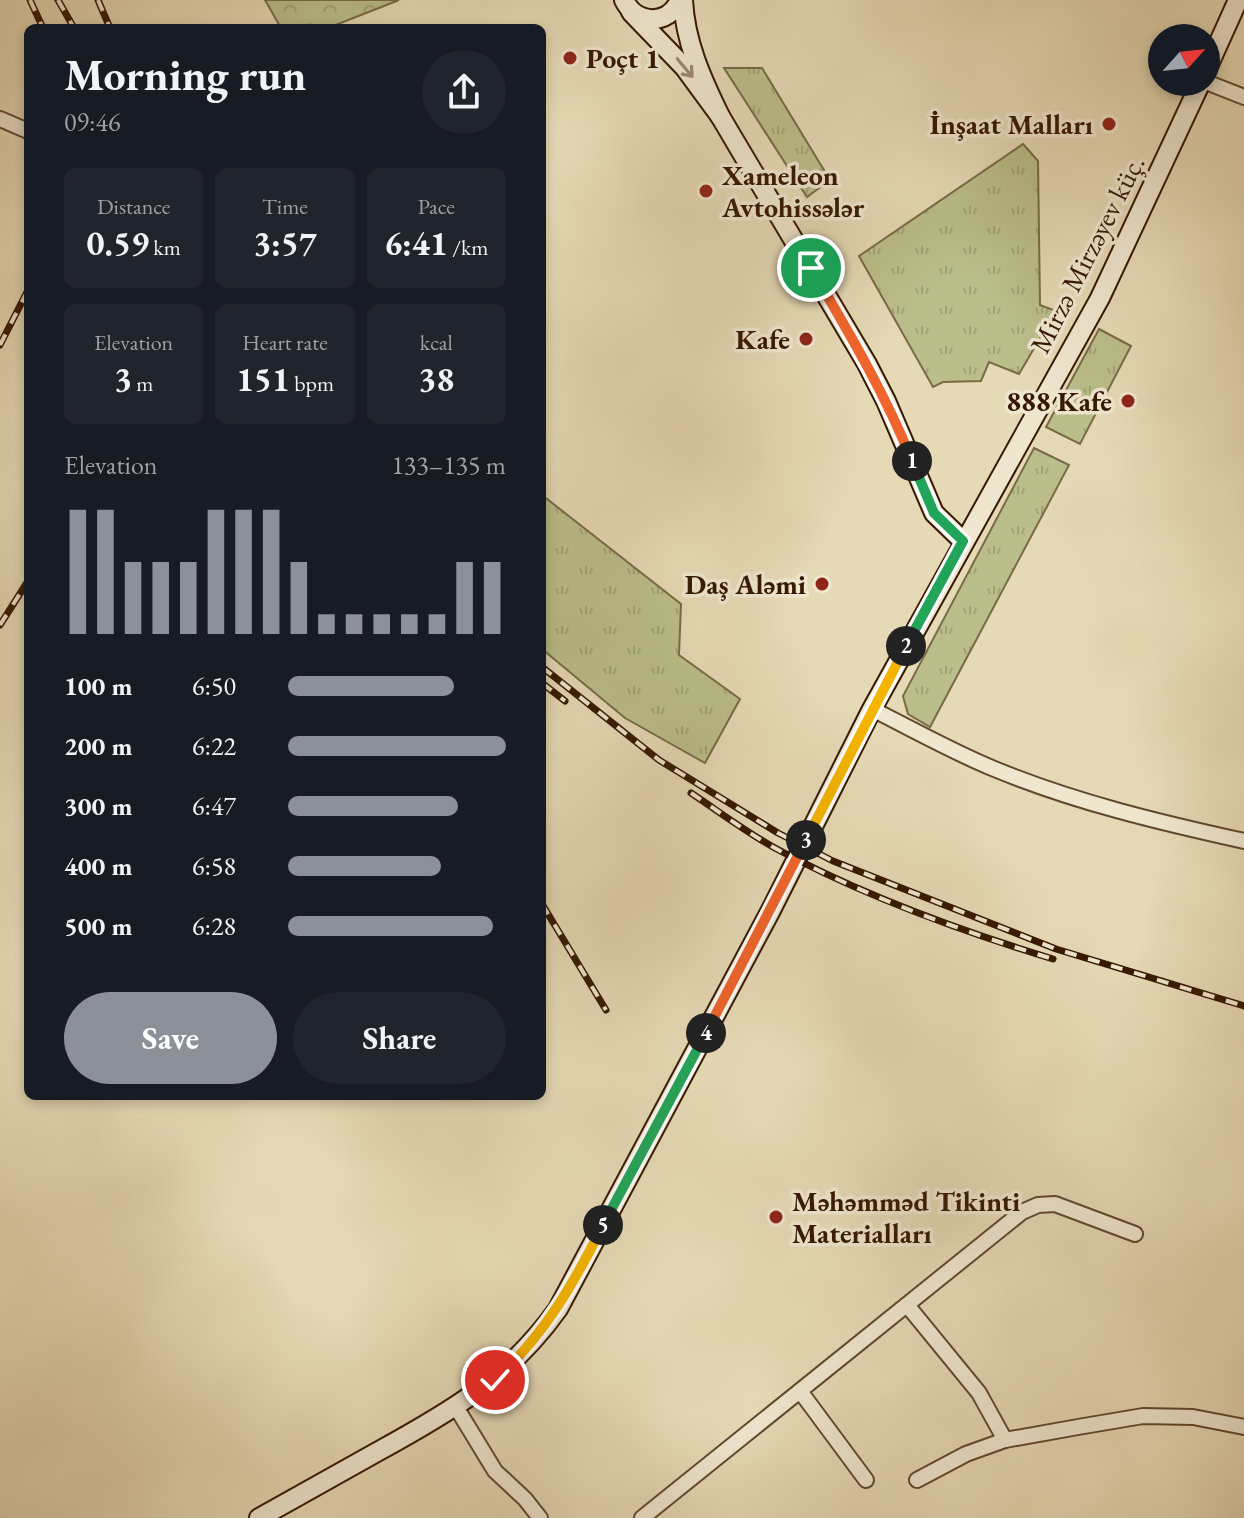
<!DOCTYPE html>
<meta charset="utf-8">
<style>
body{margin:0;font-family:"EB Garamond",serif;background:#20242c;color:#f1f3f6;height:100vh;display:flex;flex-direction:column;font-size:30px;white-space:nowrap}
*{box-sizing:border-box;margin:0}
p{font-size:26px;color:#9ea1a6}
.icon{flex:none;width:44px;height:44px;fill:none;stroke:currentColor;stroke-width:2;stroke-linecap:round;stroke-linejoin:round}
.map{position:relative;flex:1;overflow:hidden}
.side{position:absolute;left:24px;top:24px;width:522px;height:1076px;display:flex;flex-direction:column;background:#171b24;border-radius:12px;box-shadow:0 4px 12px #0003}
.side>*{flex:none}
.needle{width:52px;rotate:63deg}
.tools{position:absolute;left:1148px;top:24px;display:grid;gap:16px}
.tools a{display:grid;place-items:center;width:72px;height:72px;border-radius:50%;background:#171b24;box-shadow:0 4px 12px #0003;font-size:40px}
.pin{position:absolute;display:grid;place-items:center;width:68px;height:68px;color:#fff;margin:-34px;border:4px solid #fff;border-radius:50%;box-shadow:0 2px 8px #0007}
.km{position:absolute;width:40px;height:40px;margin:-20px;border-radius:50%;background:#222;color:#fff;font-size:22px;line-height:40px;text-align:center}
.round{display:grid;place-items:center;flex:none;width:84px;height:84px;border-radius:42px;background:#20242c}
.overview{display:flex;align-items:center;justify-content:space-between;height:136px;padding:0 40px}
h1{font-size:44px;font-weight:700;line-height:60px}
.figures{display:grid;grid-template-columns:repeat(3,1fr);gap:12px;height:136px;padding:8px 40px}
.figures div{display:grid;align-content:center;border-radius:12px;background:#20242c;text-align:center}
.figures b{font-size:34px;font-weight:700}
.figures small{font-size:22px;font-weight:400}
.figures p{font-size:22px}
.chart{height:224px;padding:16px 40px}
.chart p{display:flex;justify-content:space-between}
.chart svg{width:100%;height:144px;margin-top:8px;stroke:#8c9099;stroke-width:6}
.action{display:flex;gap:16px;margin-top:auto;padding:16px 40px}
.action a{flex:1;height:92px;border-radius:48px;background:#8c9099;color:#fff;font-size:32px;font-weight:700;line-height:92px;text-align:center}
.action a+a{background:#20242c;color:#f1f3f6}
ul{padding:0 40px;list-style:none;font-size:26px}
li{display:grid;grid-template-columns:128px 96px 1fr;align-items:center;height:60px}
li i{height:20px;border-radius:10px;background:#8c9099}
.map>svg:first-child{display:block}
</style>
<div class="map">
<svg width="1244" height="1518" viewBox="0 0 1244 1518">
<defs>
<pattern id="grass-tufts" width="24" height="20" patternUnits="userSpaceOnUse" patternTransform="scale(2)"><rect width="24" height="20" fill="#babe8a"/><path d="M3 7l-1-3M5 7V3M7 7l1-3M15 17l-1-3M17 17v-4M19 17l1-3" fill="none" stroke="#a0a375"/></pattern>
<pattern id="forest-crowns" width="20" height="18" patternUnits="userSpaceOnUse" patternTransform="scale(2)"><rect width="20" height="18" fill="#babe8a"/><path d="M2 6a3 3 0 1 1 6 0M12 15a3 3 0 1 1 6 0" fill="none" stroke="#a0a375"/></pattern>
</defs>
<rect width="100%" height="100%" fill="#e6d9b5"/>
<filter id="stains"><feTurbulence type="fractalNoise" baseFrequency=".0025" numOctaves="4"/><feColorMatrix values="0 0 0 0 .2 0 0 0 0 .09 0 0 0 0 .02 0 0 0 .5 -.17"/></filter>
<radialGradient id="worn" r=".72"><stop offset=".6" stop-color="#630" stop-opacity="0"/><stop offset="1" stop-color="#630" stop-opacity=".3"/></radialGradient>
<g fill="url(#grass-tufts)" stroke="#786b46" stroke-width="2">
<path d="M 724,68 L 762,68 L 830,180 L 807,197 Z"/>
<path d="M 1023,144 L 1038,161 L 1040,305 L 1056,311 L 1019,374 L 989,362 L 981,381 L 943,382 L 933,387 L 859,256 Z"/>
<path d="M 1099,329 L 1131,346 L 1080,444 L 1046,427 Z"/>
<path d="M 1034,448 L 1069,465 L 930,727 L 908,714 L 903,696 Z"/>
<path d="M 542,495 L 681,604 L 679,655 L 740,699 L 705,763 L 625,718 L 542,649 Z"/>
</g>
<path fill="url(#forest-crowns)" stroke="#786b46" stroke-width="2" d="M 265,0 L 399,0 L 328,28 L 281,28 Z"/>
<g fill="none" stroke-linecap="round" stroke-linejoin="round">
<defs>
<g id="street">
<path d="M 1206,82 L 1244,97"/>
<path d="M 0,119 L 28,131"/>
<path d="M 872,709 C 912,729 951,751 992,768 C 1074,802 1158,822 1244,841"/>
<path d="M 907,1305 L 979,1393 L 1005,1440"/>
<path d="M 800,1391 L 866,1480"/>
<path d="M 456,1407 L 495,1471 L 525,1499 L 540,1518"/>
<path d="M 917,1480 L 966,1454 L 1005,1440 L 1078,1427 L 1143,1416 L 1193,1417 L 1244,1427"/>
<path d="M 642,1518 L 1022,1212 L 1038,1205 L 1055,1204 L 1135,1234"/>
</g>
<g id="secondary">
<path d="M 624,0 C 636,25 668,26 680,0"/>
<path d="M 631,12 L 684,67 L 720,116 C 702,79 685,42 683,0"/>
<path d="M 1206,71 L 1238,0"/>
<path d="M 720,116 L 867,364 L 886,401 L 934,513 L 963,541"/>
<path d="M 259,1518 C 299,1496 338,1474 377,1452 C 450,1412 509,1378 558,1309 L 770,912 L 872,709 L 1100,298 L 1201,82"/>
</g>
</defs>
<use href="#street" stroke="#62482e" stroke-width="18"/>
<use href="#secondary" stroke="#361801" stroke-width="22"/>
<use href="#street" stroke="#efe6cf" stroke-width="14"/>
<use href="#secondary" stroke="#efe6cf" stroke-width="18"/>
<defs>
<g id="rail">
<path d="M 30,0 L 43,28"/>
<path d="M 58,0 L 74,28"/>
<path d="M 98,0 L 110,28"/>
<path d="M 0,345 L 28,290"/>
<path d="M 0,625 L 28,581"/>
<path d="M 542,667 L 659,760 L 778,833 L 833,861 L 1056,949 L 1244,1006"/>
<path d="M 542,683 L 565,701"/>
<path d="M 691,793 C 718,811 745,831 773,847 C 861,895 958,930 1053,959"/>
<path d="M 542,904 L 606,1010"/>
</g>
</defs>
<use href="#rail" stroke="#361801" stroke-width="7"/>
<use href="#rail" stroke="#efe6cf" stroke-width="4" stroke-dasharray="12" stroke-linecap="butt"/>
</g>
<defs><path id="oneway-shaft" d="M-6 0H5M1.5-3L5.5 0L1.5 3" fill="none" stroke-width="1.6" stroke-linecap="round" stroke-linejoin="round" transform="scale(2)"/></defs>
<use stroke="#9c8972" href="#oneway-shaft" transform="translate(685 68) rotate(50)"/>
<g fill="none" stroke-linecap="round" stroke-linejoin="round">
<defs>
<path id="split-1" d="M 811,268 C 848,331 885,393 912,461"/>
<path id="split-2" d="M 906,646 L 963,541 L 934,513 L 912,461"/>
<path id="split-3" d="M 806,840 L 906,646"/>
<path id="split-4" d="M 706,1033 L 806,840"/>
<path id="split-5" d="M 603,1225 L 706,1033"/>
<path id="split-6" d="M 495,1380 C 545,1334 573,1285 603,1225"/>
</defs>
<use href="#split-1" stroke="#fff" stroke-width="16"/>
<use href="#split-2" stroke="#fff" stroke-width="16"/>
<use href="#split-3" stroke="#fff" stroke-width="16"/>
<use href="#split-4" stroke="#fff" stroke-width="16"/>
<use href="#split-5" stroke="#fff" stroke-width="16"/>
<use href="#split-6" stroke="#fff" stroke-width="16"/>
<use href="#split-1" stroke="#f0652b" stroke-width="10"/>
<use href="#split-2" stroke="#22a559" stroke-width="10"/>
<use href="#split-3" stroke="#f5b400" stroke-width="10"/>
<use href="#split-4" stroke="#f0652b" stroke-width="10"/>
<use href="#split-5" stroke="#22a559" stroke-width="10"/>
<use href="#split-6" stroke="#f5b400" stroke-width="10"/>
</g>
<g fill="#8f2418" stroke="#efe6cf" stroke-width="3">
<circle cx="570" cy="58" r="8"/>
<circle cx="1109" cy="124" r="8"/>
<circle cx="706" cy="191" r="8"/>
<circle cx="806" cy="339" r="8"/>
<circle cx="1128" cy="401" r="8"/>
<circle cx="822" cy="584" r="8"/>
<circle cx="776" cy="1217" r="8"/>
</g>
<g text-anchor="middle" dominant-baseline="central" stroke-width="7" stroke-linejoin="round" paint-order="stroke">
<g font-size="28" font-weight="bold" fill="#361801" stroke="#efe6cf" text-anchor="end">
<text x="586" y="58" text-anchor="start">Poçt 1</text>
<text x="1093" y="124">İnşaat Malları</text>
<text x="722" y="175" text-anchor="start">Xameleon<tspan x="722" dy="32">Avtohissələr</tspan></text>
<text x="790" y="339">Kafe</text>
<text x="1112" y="401">888 Kafe</text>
<text x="806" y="584">Daş Aləmi</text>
<text x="792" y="1201" text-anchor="start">Məhəmməd Tikinti<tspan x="792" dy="32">Materialları</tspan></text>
</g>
<g font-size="28" fill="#361801" stroke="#efe6cf">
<text transform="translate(1087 254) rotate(-63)">Mirzə Mirzəyev küç.</text>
</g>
</g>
<rect width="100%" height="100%" filter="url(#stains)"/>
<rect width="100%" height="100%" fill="url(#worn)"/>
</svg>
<div class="tools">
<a><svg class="needle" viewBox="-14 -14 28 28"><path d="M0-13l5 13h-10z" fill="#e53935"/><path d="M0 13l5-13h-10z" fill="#9ea1a6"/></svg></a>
</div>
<div class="pin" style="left:811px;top:268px;background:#1e9e55"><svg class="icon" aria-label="arrive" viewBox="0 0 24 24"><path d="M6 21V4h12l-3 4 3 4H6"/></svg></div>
<div class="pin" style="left:495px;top:1380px;background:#d93025"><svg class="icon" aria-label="check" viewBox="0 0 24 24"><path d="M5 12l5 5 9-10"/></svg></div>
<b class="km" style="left:912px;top:461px">1</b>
<b class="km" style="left:906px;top:646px">2</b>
<b class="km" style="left:806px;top:840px">3</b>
<b class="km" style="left:706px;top:1033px">4</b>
<b class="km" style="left:603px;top:1225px">5</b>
<section class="side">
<div class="overview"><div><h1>Morning run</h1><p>09:46</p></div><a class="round"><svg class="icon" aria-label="share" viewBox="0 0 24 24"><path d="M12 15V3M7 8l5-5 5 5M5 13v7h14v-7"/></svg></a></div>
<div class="figures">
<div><p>Distance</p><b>0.59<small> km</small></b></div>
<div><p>Time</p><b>3:57</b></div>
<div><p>Pace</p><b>6:41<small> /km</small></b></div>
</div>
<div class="figures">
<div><p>Elevation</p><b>3<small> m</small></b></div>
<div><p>Heart rate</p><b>151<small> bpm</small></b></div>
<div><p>kcal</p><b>38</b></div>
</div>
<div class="chart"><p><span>Elevation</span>133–135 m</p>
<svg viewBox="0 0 160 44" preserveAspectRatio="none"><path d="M5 44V6M15 44V6M25 44V22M35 44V22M45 44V22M55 44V6M65 44V6M75 44V6M85 44V22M95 44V38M105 44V38M115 44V38M125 44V38M135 44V38M145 44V22M155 44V22"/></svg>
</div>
<ul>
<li><b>100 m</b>6:50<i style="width:76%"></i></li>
<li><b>200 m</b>6:22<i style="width:100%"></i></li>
<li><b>300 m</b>6:47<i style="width:78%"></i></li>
<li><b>400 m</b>6:58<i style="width:70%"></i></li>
<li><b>500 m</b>6:28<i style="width:94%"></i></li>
</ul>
<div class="action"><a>Save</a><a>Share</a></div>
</section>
</div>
